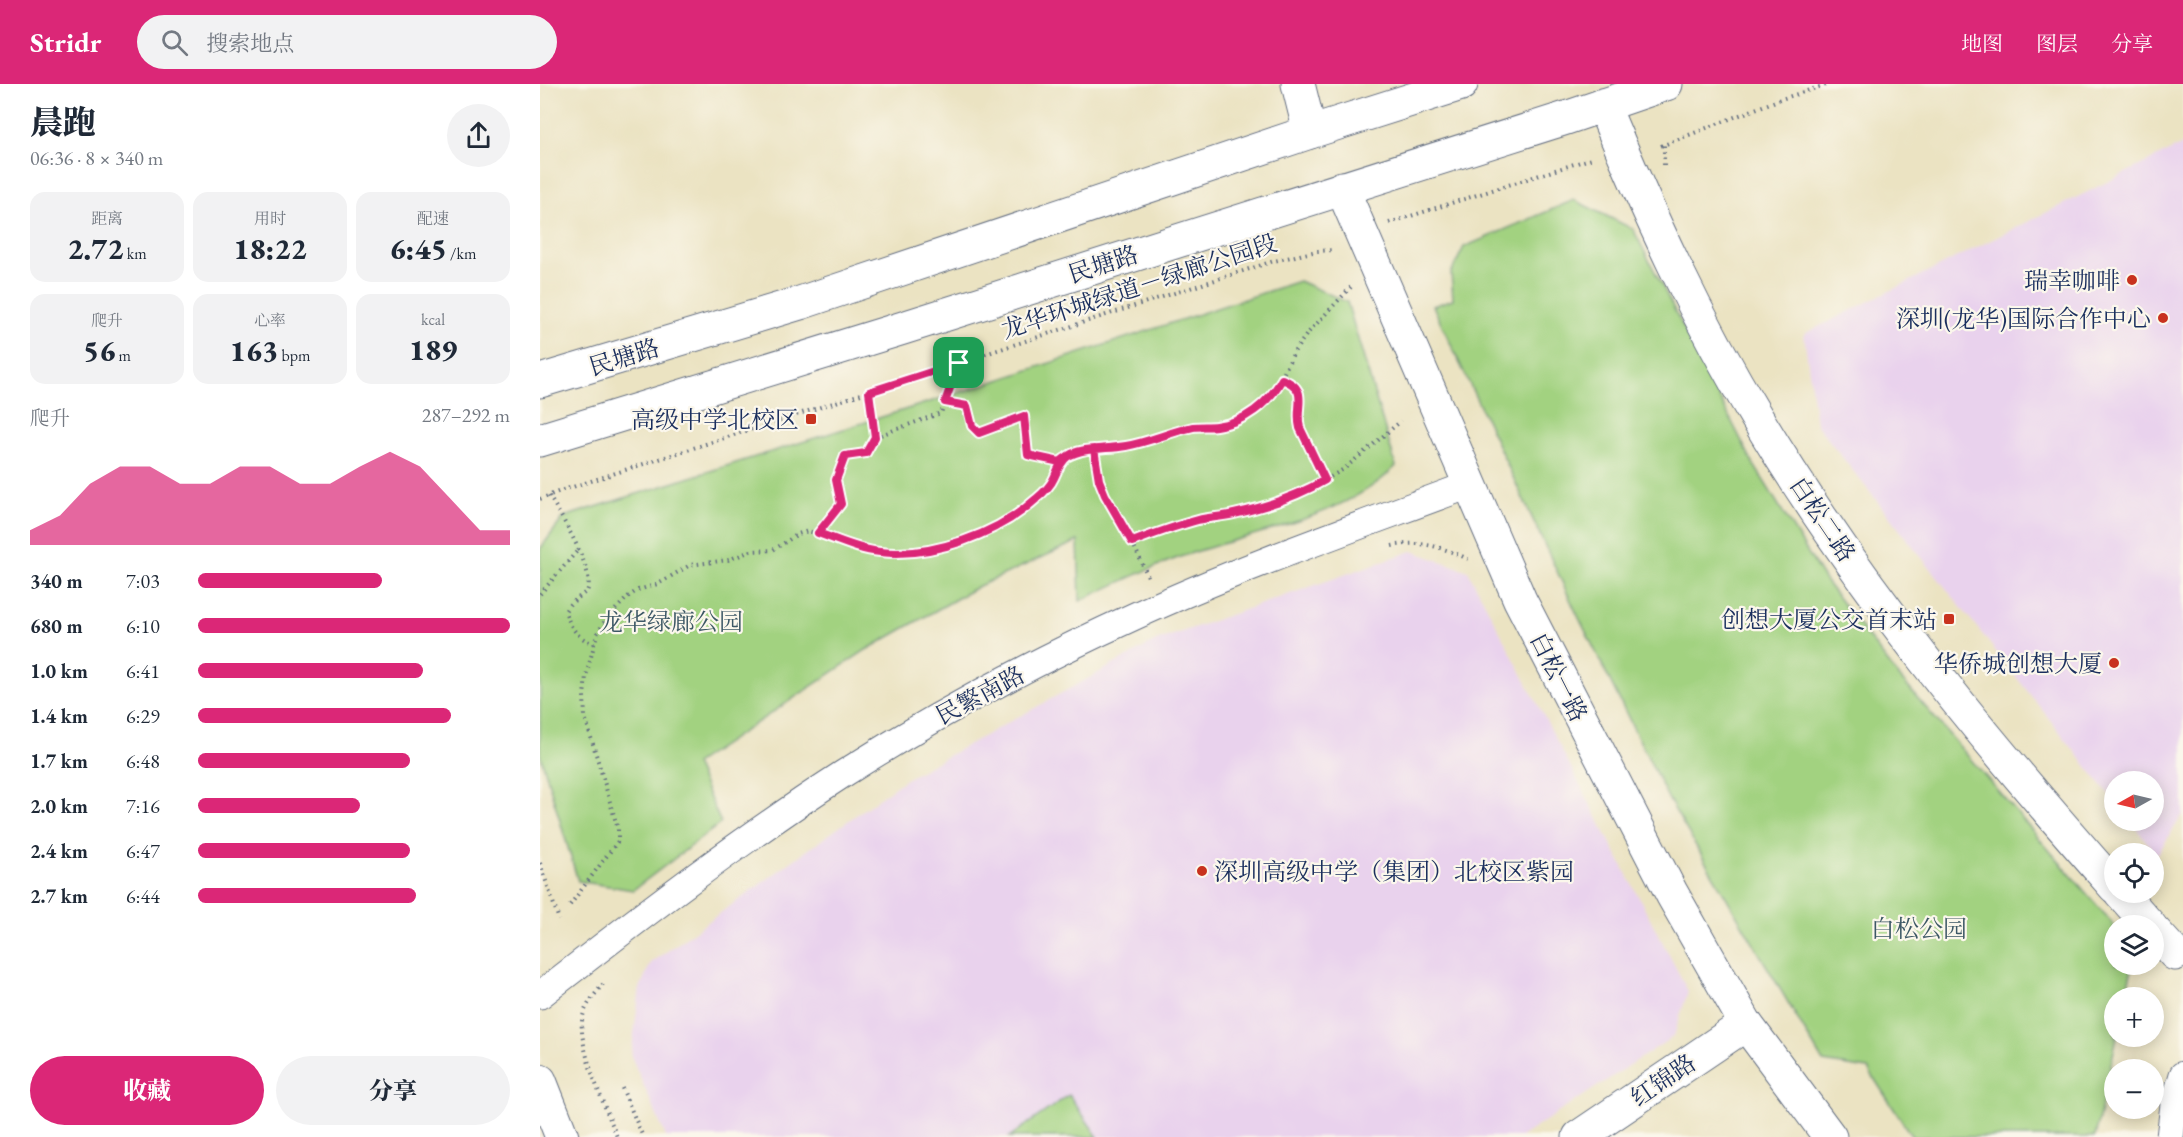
<!DOCTYPE html>
<html lang="zh">
<meta charset="utf-8">
<style>
body{margin:0;font-family:"EB Garamond","Noto Serif SC",serif;background:#f2f2f3;color:#1f2937;height:100vh;display:flex;flex-direction:column;font-size:22px;white-space:nowrap}
*{box-sizing:border-box;margin:0}
p{font-size:20px;color:#747a83}
.icon{flex:none;width:33px;height:33px;fill:none;stroke:currentColor;stroke-width:2;stroke-linecap:round;stroke-linejoin:round}
.map{position:relative;flex:1;overflow:hidden}
.details{display:flex;flex-direction:column;background:#fff;width:540px}
.details>*{flex:none}
.needle{width:39px;rotate:262deg}
.buttons{position:absolute;left:1564px;top:687px;display:grid;gap:12px}
.buttons a{display:grid;place-items:center;width:60px;height:60px;border-radius:50%;background:#fff;box-shadow:0 3px 15px #0003;font-size:30px}
.pin{position:absolute;display:grid;place-items:center;width:51px;height:51px;color:#fff;margin:-26px;border-radius:12px;box-shadow:0 3px 9px #0006}
.round{display:grid;place-items:center;flex:none;width:63px;height:63px;border-radius:32px;background:#f2f2f3}
.head{display:flex;align-items:center;justify-content:space-between;height:102px;padding:0 30px}
h1{font-size:33px;font-weight:800;line-height:45px}
.stats{display:grid;grid-template-columns:repeat(3,1fr);gap:9px;height:102px;padding:6px 30px}
.stats div{display:grid;align-content:center;border-radius:15px;background:#f2f2f3;text-align:center}
.stats b{font-size:30px;font-weight:800}
.stats small{font-size:16px;font-weight:400}
.stats p{font-size:16px}
.chart{height:168px;padding:12px 30px}
.chart p{display:flex;justify-content:space-between}
.chart svg{width:100%;height:108px;margin-top:6px;fill:#db2777;opacity:.7}
.cta{display:flex;gap:12px;margin-top:auto;padding:12px 30px}
.cta a{flex:1;height:69px;border-radius:36px;background:#db2777;color:#fff;font-size:24px;font-weight:800;line-height:69px;text-align:center}
.cta a+a{background:#f2f2f3;color:#1f2937}
ul{padding:0 30px;list-style:none;font-size:20px}
li{display:grid;grid-template-columns:96px 72px 1fr;align-items:center;height:45px}
li i{height:15px;border-radius:8px;background:#db2777}
header{display:flex;align-items:center;gap:36px;box-sizing:border-box;height:84px;padding:0 30px;background:#db2777;color:#fff}
header strong{font-size:28px}
nav{display:flex;gap:33px;margin-inline-start:auto;font-size:21px}
.search{width:420px;height:54px;background:#f2f2f3;display:flex;align-items:center;gap:15px;box-sizing:border-box;padding:0 21px;border-radius:33px;color:#747a83;font-size:22px}
main{display:flex;flex:1;min-height:0}
.map>svg:first-child{display:block}
</style>
<header>
<strong>Stridr</strong>
<div class="search"><svg class="icon" aria-label="search" viewBox="0 0 24 24"><circle cx="10" cy="10" r="6"/><path d="M15 15l6 6"/></svg>搜索地点</div>
<nav><a>地图</a><a>图层</a><a>分享</a></nav>
</header>
<main>
<section class="details">
<div class="head"><div><h1>晨跑</h1><p>06:36 · 8 × 340 m</p></div><a class="round"><svg class="icon" aria-label="share" viewBox="0 0 24 24"><path d="M12 15V3M7 8l5-5 5 5M5 13v7h14v-7"/></svg></a></div>
<div class="stats">
<div><p>距离</p><b>2.72<small> km</small></b></div>
<div><p>用时</p><b>18:22</b></div>
<div><p>配速</p><b>6:45<small> /km</small></b></div>
</div>
<div class="stats">
<div><p>爬升</p><b>56<small> m</small></b></div>
<div><p>心率</p><b>163<small> bpm</small></b></div>
<div><p>kcal</p><b>189</b></div>
</div>
<div class="chart"><p><span>爬升</span>287–292 m</p>
<svg viewBox="0 0 160 44" preserveAspectRatio="none"><path d="M0 44V38L10 32L20 19L30 12L40 12L50 19L60 19L70 12L80 12L90 19L100 19L110 12L120 6L130 12L140 25L150 38L160 38V44z"/></svg>
</div>
<ul>
<li><b>340 m</b>7:03<i style="width:59%"></i></li>
<li><b>680 m</b>6:10<i style="width:100%"></i></li>
<li><b>1.0 km</b>6:41<i style="width:72%"></i></li>
<li><b>1.4 km</b>6:29<i style="width:81%"></i></li>
<li><b>1.7 km</b>6:48<i style="width:68%"></i></li>
<li><b>2.0 km</b>7:16<i style="width:52%"></i></li>
<li><b>2.4 km</b>6:47<i style="width:68%"></i></li>
<li><b>2.7 km</b>6:44<i style="width:70%"></i></li>
</ul>
<div class="cta"><a>收藏</a><a>分享</a></div>
</section>
<div class="map">
<svg width="1643" height="1053" viewBox="0 0 1643 1053">
<rect width="100%" height="100%" fill="#fbf7ec"/>
<filter id="ink" filterUnits="userSpaceOnUse"><feTurbulence type="fractalNoise" baseFrequency=".0167" numOctaves="2"/><feDisplacementMap in="SourceGraphic" scale="12" xChannelSelector="R" yChannelSelector="G"/><feConvolveMatrix kernelMatrix="1 2 1 2 8 2 1 2 1" color-interpolation-filters="sRGB"/></filter>
<filter id="wash" filterUnits="userSpaceOnUse"><feTurbulence type="fractalNoise" baseFrequency=".008" numOctaves="4" result="noise"/><feDisplacementMap in="SourceGraphic" scale="24" xChannelSelector="R" yChannelSelector="G"/><feGaussianBlur stdDeviation="1.35" result="paint"/><feColorMatrix in="noise" values="0 0 0 0 0 0 0 0 0 0 0 0 0 0 0 0 0 1.4 0 .05"/><feComposite in="paint" operator="in"/></filter>
<g filter="url(#wash)">
<rect width="100%" height="100%" fill="#ebe3c2"/>
<g fill="#e9d2ed">
<path d="M 1643,60 L 1643,730 L 1617,771 L 1590,737 L 1614,736 L 1614,698 L 1575,698 L 1575,718 L 1276,340 L 1264,250 Z"/>
<path d="M 872,467 L 928,487 L 1148,907 L 1134,952 L 981,1053 L 126,1053 L 91,972 L 100,903 L 111,879 L 366,695 L 616,557 Z"/>
</g>
<g fill="#a2d280" stroke="#5e806f" stroke-width="1.5">
<path d="M 1034,116 L 1093,145 L 1214,381 L 1284,495 L 1356,589 L 1574,841 L 1575,880 L 1593,881 L 1585,913 L 1575,914 L 1575,952 L 1577,953 L 1555,1053 L 1372,1053 L 1328,985 L 1283,978 L 1129,716 L 1037,530 L 893,222 L 913,215 L 911,189 L 924,163 Z"/>
<path d="M 759,197 L 807,218 L 856,382 C 810,431 717,448 655,468 C 615,481 578,499 540,517 L 538,457 L 439,502 L 326,566 L 155,680 L 181,739 L 93,806 L 38,797 L 0,670 L 0,465 L 24,433 L 434,304 Z"/>
<path d="M 529,1011 L 558,1053 L 469,1053 Z"/>
</g>
</g>
<g filter="url(#ink)">
<g fill="none" stroke-linecap="round" stroke-linejoin="round">
<defs>
<g id="minor">
<path d="M 0,911 C 99,834 198,758 303,690 C 394,632 496,577 595,532 C 704,482 817,443 929,401"/>
<path d="M 1630,1053 L 1634,1021 L 1643,991"/>
</g>
<g id="tertiary">
<path d="M 758,0 L 770,48"/>
<path d="M 1063,21 C 1108,129 1156,234 1217,334 C 1318,503 1445,656 1575,803"/>
<path d="M 802,104 L 980,516 L 1132,810 L 1206,940 L 1290,1053"/>
<path d="M 1580,808 L 1610,842"/>
<path d="M 1614,847 L 1635,870"/>
<path d="M 1039,1053 L 1206,940"/>
</g>
<g id="secondary">
<path d="M 0,297 L 260,219 L 770,48 L 921,0"/>
<path d="M 0,356 L 363,244 L 1026,34 L 1126,0"/>
<path d="M 0,997 L 22,1053"/>
</g>
</defs>
<use href="#minor" stroke="#646e81" stroke-width="29"/>
<use href="#tertiary" stroke="#646e81" stroke-width="35"/>
<use href="#secondary" stroke="#646e81" stroke-width="35"/>
<g stroke="#646e81" stroke-width="4" stroke-dasharray="1.5 4.5" stroke-linecap="butt">
<path d="M 1121,62 L 1238,16 L 1289,0"/>
<path d="M 1124,81 L 1124,61"/>
<path d="M 849,139 L 1053,74"/>
<path d="M 742,295 L 756,303 L 761,311 L 758,326 L 760,344 L 785,396"/>
<path d="M 405,318 L 427,322 L 432,342 L 439,349 L 484,332 L 488,371 L 520,378"/>
<path d="M 335,353 L 401,329 L 419,279"/>
<path d="M 554,365 L 559,396 L 565,411 L 586,444 L 609,495"/>
<path d="M 9,412 C 20,430 57,489 47,507 L 30,520 L 25,527 C 31,544 36,553 54,560"/>
<path d="M 0,415 L 23,406 L 734,177 L 777,167 L 794,166"/>
<path d="M 278,449 L 301,420 L 296,396 L 305,372 L 326,369 L 335,353 L 329,307"/>
<path d="M 592,458 L 629,444 L 660,436 L 695,430 L 768,406 L 804,385 L 861,337"/>
<path d="M 852,462 C 880,456 903,463 928,475"/>
<path d="M 0,510 L 38,466"/>
<path d="M 0,779 L 19,836"/>
<path d="M 30,821 L 78,757 L 78,745 L 45,633 L 44,612 L 46,592 L 57,550 L 66,535 L 89,512 L 98,506 L 118,500 L 150,481 L 188,476 L 211,467 L 233,466 L 258,450 L 268,447 L 339,468 L 384,466 L 412,460 L 444,448 L 470,435 L 496,415 L 514,396 L 520,378 L 528,371 L 541,366 L 586,362 L 657,342 L 678,342 L 697,337 L 719,325 L 735,307 L 754,268 L 767,250 L 811,203"/>
<path d="M 63,900 C 56,909 46,920 43,932 C 35,959 67,1026 77,1053"/>
<path d="M 82,1004 L 103,1053"/>
</g>
<use href="#minor" stroke="#fff" stroke-width="27"/>
<use href="#tertiary" stroke="#fff" stroke-width="33"/>
<use href="#secondary" stroke="#fff" stroke-width="33"/>
</g>
</g>
<g fill="none" stroke-linecap="round" stroke-linejoin="round" filter="url(#ink)">
<defs>
<path id="route" d="M 419,279 L 329,308 L 335,353 L 326,369 L 305,372 L 296,396 L 301,420 L 278,449 C 298,456 319,466 340,468 C 391,474 458,450 496,415 C 502,410 511,401 514,394 C 523,372 529,367 554,365 L 559,396 L 565,411 L 592,458 C 614,450 635,442 658,436 C 670,433 682,433 694,430 C 725,423 758,412 785,396 L 760,344 C 754,321 771,306 742,295 C 729,319 704,339 676,342 C 669,343 661,342 653,343 C 630,348 609,358 586,362 C 563,366 538,362 520,378 L 488,371 L 484,332 L 439,349 L 432,342 L 427,322 L 405,318 L 419,279"/>
</defs>
<use href="#route" stroke="#fff" stroke-width="12"/>
<use href="#route" stroke="#db2777" stroke-width="8"/>
</g>
<g fill="#c8321e" stroke="#fbf7ec" stroke-width="2">
<circle cx="1592" cy="196" r="6"/>
<circle cx="1623" cy="234" r="6"/>
<rect x="265" y="329" width="12" height="12" rx="3"/>
<rect x="1403" y="529" width="12" height="12" rx="3"/>
<circle cx="1574" cy="579" r="6"/>
<circle cx="662" cy="787" r="6"/>
</g>
<g text-anchor="middle" dominant-baseline="central" stroke-width="4.5" stroke-linejoin="round" paint-order="stroke">
<g font-size="24" fill="#1b2f5e" stroke="#fbf7ec">
<text transform="translate(563 180) rotate(-18)">民塘路</text>
<text transform="translate(599 202) rotate(-18)">龙华环城绿道－绿廊公园段</text>
<text transform="translate(84 273) rotate(-17)">民塘路</text>
<text transform="translate(1283 435) rotate(56)">白松二路</text>
<text transform="translate(1019 593) rotate(63)">白松一路</text>
<text transform="translate(440 611) rotate(-28)">民繁南路</text>
<text transform="translate(1123 996) rotate(-34)">红锦路</text>
</g>
<g font-size="24" fill="#1b2f5e" stroke="#fbf7ec" text-anchor="end">
<text x="1580" y="196">瑞幸咖啡</text>
<text x="1611" y="234">深圳(龙华)国际合作中心</text>
<text x="259" y="335">高级中学北校区</text>
<text x="1397" y="535">创想大厦公交首末站</text>
<text x="1562" y="579">华侨城创想大厦</text>
<text x="674" y="787" text-anchor="start">深圳高级中学（集团）北校区紫园</text>
</g>
<g font-size="24" fill="#3d5866" stroke="#fbf7ec">
<text x="131" y="537">龙华绿廊公园</text>
<text x="1379" y="844">白松公园</text>
</g>
</g>
</svg>
<div class="buttons">
<a><svg class="needle" viewBox="-14 -14 28 28"><path d="M0-13l5 13h-10z" fill="#e53935"/><path d="M0 13l5-13h-10z" fill="#747a83"/></svg></a>
<a><svg class="icon" aria-label="locate" viewBox="0 0 24 24"><circle cx="12" cy="12" r="6"/><path d="M12 2v4M12 18v4M2 12h4M18 12h4"/></svg></a>
<a><svg class="icon" aria-label="layers" viewBox="0 0 24 24"><path d="M12 4l9 5-9 5-9-5zM3 14l9 5 9-5"/></svg></a>
<a>+</a>
<a>−</a>
</div>
<div class="pin" style="left:419px;top:279px;background:#1e9e55"><svg class="icon" aria-label="arrive" viewBox="0 0 24 24"><path d="M6 21V4h12l-3 4 3 4H6"/></svg></div>
</div>
</main>
